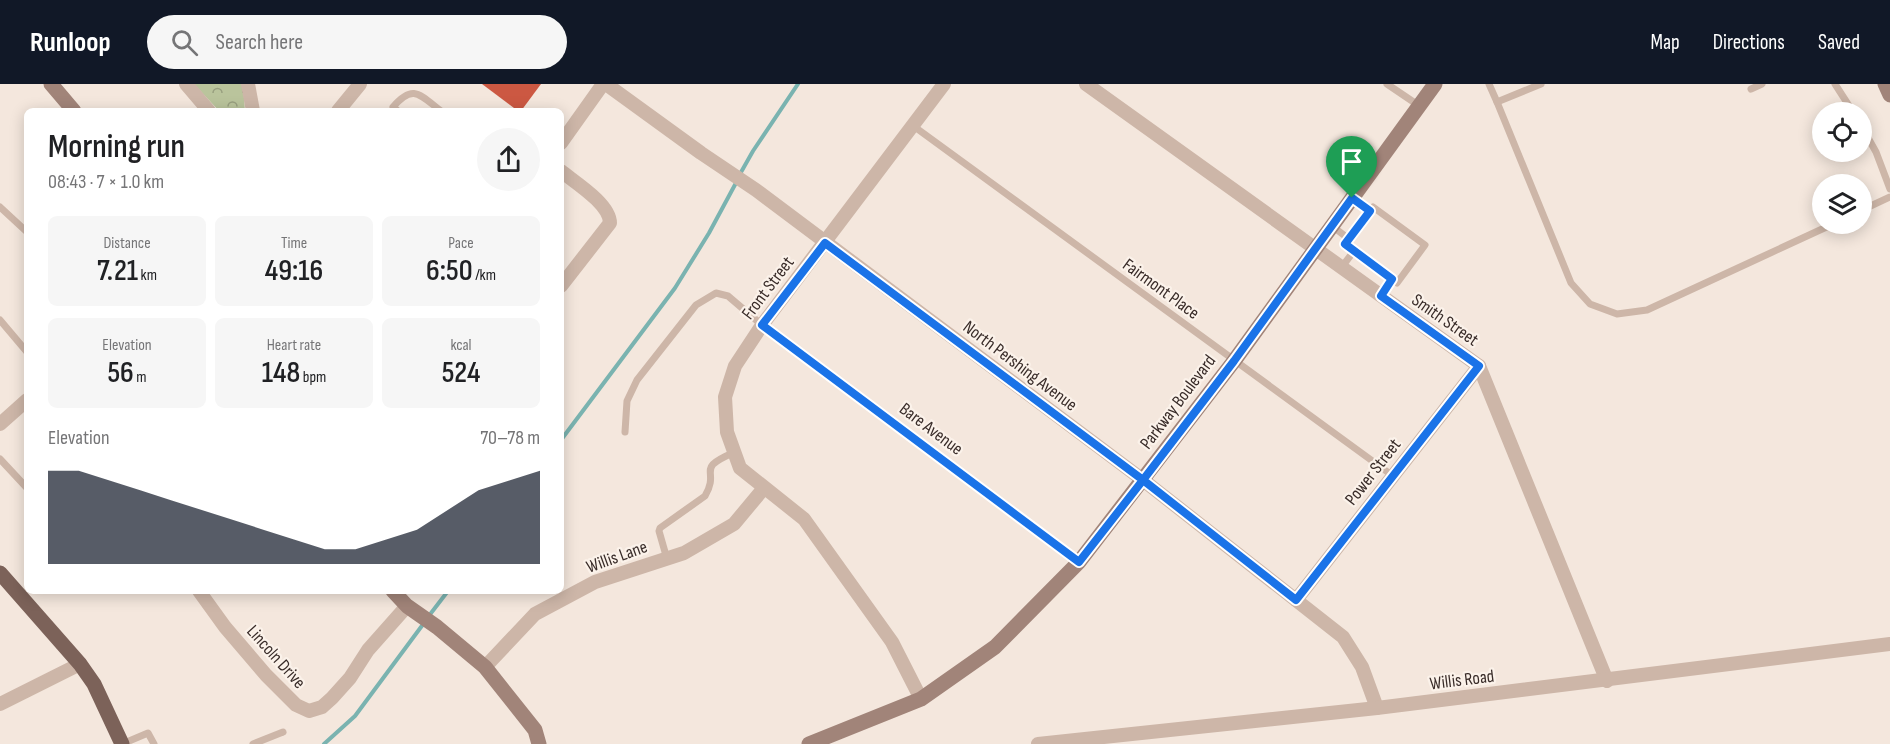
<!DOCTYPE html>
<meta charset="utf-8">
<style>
body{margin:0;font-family:"Sofia Sans Condensed",sans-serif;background:#f6f6f6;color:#202124;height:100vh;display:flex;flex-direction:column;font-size:22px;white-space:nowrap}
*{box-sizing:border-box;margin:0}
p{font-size:20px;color:#757577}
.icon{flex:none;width:33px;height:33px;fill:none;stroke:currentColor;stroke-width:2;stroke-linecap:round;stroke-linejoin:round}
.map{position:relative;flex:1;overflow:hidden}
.side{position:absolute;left:24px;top:24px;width:540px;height:486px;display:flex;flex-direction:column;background:#fff;border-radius:9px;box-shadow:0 3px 15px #0003}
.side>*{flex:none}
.fabs{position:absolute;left:1812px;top:18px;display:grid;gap:12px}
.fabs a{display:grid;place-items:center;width:60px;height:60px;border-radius:50%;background:#fff;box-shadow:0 3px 15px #0003;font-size:30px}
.pin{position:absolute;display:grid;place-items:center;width:51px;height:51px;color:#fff;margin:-62px -26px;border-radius:50% 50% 50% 0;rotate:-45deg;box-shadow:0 0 6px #0007}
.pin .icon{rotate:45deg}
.round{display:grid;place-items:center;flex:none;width:63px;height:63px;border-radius:32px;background:#f6f6f6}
.head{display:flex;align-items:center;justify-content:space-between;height:102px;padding:0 24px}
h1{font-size:33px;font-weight:600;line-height:45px}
.metrics{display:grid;grid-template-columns:repeat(3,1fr);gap:9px;height:102px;padding:6px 24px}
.metrics div{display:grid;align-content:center;border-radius:9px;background:#f6f6f6;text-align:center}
.metrics b{font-size:30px;font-weight:600}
.metrics small{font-size:16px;font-weight:400}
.metrics p{font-size:16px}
.chart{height:168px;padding:12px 24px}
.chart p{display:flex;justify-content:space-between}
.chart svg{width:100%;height:108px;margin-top:6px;fill:#111827;opacity:.7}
header{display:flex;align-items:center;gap:36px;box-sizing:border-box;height:84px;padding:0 30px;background:#111827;color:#fff}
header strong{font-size:28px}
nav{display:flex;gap:33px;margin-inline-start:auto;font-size:21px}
.search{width:420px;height:54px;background:#f6f6f6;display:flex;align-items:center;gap:15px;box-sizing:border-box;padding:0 21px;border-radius:33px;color:#757577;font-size:22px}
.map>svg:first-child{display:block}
</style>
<header>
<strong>Runloop</strong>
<div class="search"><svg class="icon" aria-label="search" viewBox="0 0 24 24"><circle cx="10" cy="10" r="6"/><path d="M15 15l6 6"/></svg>Search here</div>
<nav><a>Map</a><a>Directions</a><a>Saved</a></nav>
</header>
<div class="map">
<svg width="1890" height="660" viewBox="0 0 1890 660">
<defs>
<pattern id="park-crowns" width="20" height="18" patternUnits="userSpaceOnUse" patternTransform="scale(1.5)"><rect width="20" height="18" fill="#bac49c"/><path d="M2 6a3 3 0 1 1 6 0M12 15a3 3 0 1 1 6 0" fill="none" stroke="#989f7f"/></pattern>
</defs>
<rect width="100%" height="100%" fill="#f4e7dd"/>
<path fill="url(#park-crowns)" d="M 194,0 L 243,0 L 245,27 L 219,27 Z"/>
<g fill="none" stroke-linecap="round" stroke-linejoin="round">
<g stroke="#7ab3b0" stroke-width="4">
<path d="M 740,90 L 753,67 L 798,0"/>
<path d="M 561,356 L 675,204 L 709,149 L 737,97"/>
<path d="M 428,533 L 448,507"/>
<path d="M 324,660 L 355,632 L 424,539"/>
</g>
</g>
<path fill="#cc5842" d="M 482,0 L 541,0 L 521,27 L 518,27 Z"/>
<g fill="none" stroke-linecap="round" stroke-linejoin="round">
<g stroke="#cdb6a8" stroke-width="7">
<path d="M 1387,0 L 1418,21"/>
<path d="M 1489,0 L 1497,18 L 1541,0"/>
<path d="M 1835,0 L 1853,28"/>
<path d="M 1751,5 L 1762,0"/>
<path d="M 1497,18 L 1571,199 L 1590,220 L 1617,230 L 1647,226 L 1833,140"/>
<path d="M 398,27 L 393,23 C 413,0 419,10 441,27"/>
<path d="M 912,41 L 1393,392"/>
<path d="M 1862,43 L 1876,68 L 1890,105"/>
<path d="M 1352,114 L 1370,127"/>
<path d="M 0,123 L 27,148"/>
<path d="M 1862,126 L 1890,113"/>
<path d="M 1332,142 L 1349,155"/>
<path d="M 1341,184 L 1354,167"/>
<path d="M 1381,212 L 1392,196 L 1397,199 L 1425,161 L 1373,123 L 1345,160 L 1392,196"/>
<path d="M 0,236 L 27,268"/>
<path d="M 625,348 L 627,317 L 637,296 L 696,221 L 716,209 L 728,212 L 762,241 L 1079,478"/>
<path d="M 0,375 L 27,404"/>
<path d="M 667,475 L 659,447 L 660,444 L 705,412 C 721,385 693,386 735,368"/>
<path d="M 122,660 L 148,649 L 154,660"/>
<path d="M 253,660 L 283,648"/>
</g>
<g stroke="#cdb6a8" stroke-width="14">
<path d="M 186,0 L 209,27"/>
<path d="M 248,0 L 253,27"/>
<path d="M 606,0 L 701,69 L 756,106 L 1143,396 L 1343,553 L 1362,583 L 1377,624"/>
<path d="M 1086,0 L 1479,282 L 1607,597"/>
<path d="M 338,27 L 360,0"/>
<path d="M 561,59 L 603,0"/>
<path d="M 561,87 C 576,99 610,120 610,139 L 561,202"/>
<path d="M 0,340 L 27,316"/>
<path d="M 199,507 L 225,543 L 266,591 L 296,621 L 309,627 L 322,623 L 332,614 L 350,594 L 368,566 L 407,522"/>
<path d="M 1296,516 L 1479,282"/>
<path d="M 485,583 L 535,530 L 595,498 L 684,469 L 734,440 L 764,404"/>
<path d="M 921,615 L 892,558 L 804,435 L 740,384 L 727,348 L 725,313 L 735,282 L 762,241 L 944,0"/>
<path d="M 0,620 L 80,580"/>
<path d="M 1038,660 L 1377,624 L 1890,560"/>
</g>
<g stroke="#a18479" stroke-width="15">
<path d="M 51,0 L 74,27"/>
<path d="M 1885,0 L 1890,11"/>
<path d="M 393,507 L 407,522 L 437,543 L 485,583 L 535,646 L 539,660"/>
<path d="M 809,660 L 921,615 L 995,563 L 1079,478 L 1234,277 L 1435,0"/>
</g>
<path stroke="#7c6259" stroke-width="15" d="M 0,489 L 80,580 L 94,600 L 122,660"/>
</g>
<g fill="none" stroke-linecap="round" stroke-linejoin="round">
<defs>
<path id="route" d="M 1352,114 L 1234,277 L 1143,396 L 825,159 L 762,241 L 1079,478 L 1143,396 L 1296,516 L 1479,282 L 1381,212 L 1392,195 L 1345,160 L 1370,127 L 1352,114"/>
</defs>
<use href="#route" stroke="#fff" stroke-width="12"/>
<use href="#route" stroke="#1a73e8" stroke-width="8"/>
</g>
<g text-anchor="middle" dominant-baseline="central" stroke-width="4.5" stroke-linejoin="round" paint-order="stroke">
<g font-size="18" fill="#392c29" stroke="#fbf2ea">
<text transform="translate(768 204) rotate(-53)">Front Street</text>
<text transform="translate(1161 205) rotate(36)">Fairmont Place</text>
<text transform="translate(1445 236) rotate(35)">Smith Street</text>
<text transform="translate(1020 282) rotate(37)">North Pershing Avenue</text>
<text transform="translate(1178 318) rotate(-53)">Parkway Boulevard</text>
<text transform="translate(931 345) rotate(37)">Bare Avenue</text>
<text transform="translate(1373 388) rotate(-52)">Power Street</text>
<text transform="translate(617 473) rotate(-20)">Willis Lane</text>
<text transform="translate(276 573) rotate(48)">Lincoln Drive</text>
<text transform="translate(1462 596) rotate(-7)">Willis Road</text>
</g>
</g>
</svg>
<div class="fabs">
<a><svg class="icon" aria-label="locate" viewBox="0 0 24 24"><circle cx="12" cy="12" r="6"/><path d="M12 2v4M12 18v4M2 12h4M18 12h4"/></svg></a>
<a><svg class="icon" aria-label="layers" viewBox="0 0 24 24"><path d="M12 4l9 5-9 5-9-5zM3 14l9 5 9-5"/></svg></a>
</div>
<div class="pin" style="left:1352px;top:114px;background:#1e9e55"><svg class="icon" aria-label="arrive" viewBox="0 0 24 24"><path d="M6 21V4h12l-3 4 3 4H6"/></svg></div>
<section class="side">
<div class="head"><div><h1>Morning run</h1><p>08:43 · 7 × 1.0 km</p></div><a class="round"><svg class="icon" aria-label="share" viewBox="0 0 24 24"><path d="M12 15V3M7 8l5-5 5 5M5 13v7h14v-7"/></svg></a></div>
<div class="metrics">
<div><p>Distance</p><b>7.21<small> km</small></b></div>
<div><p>Time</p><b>49:16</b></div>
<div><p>Pace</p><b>6:50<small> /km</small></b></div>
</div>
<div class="metrics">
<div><p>Elevation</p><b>56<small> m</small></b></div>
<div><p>Heart rate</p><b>148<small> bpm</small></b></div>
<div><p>kcal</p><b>524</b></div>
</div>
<div class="chart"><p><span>Elevation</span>70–78 m</p>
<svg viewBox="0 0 160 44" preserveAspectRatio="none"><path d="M0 44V6L10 6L20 10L30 14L40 18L50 22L60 26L70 30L80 34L90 38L100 38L110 34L120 30L130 22L140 14L150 10L160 6V44z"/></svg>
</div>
</section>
</div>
